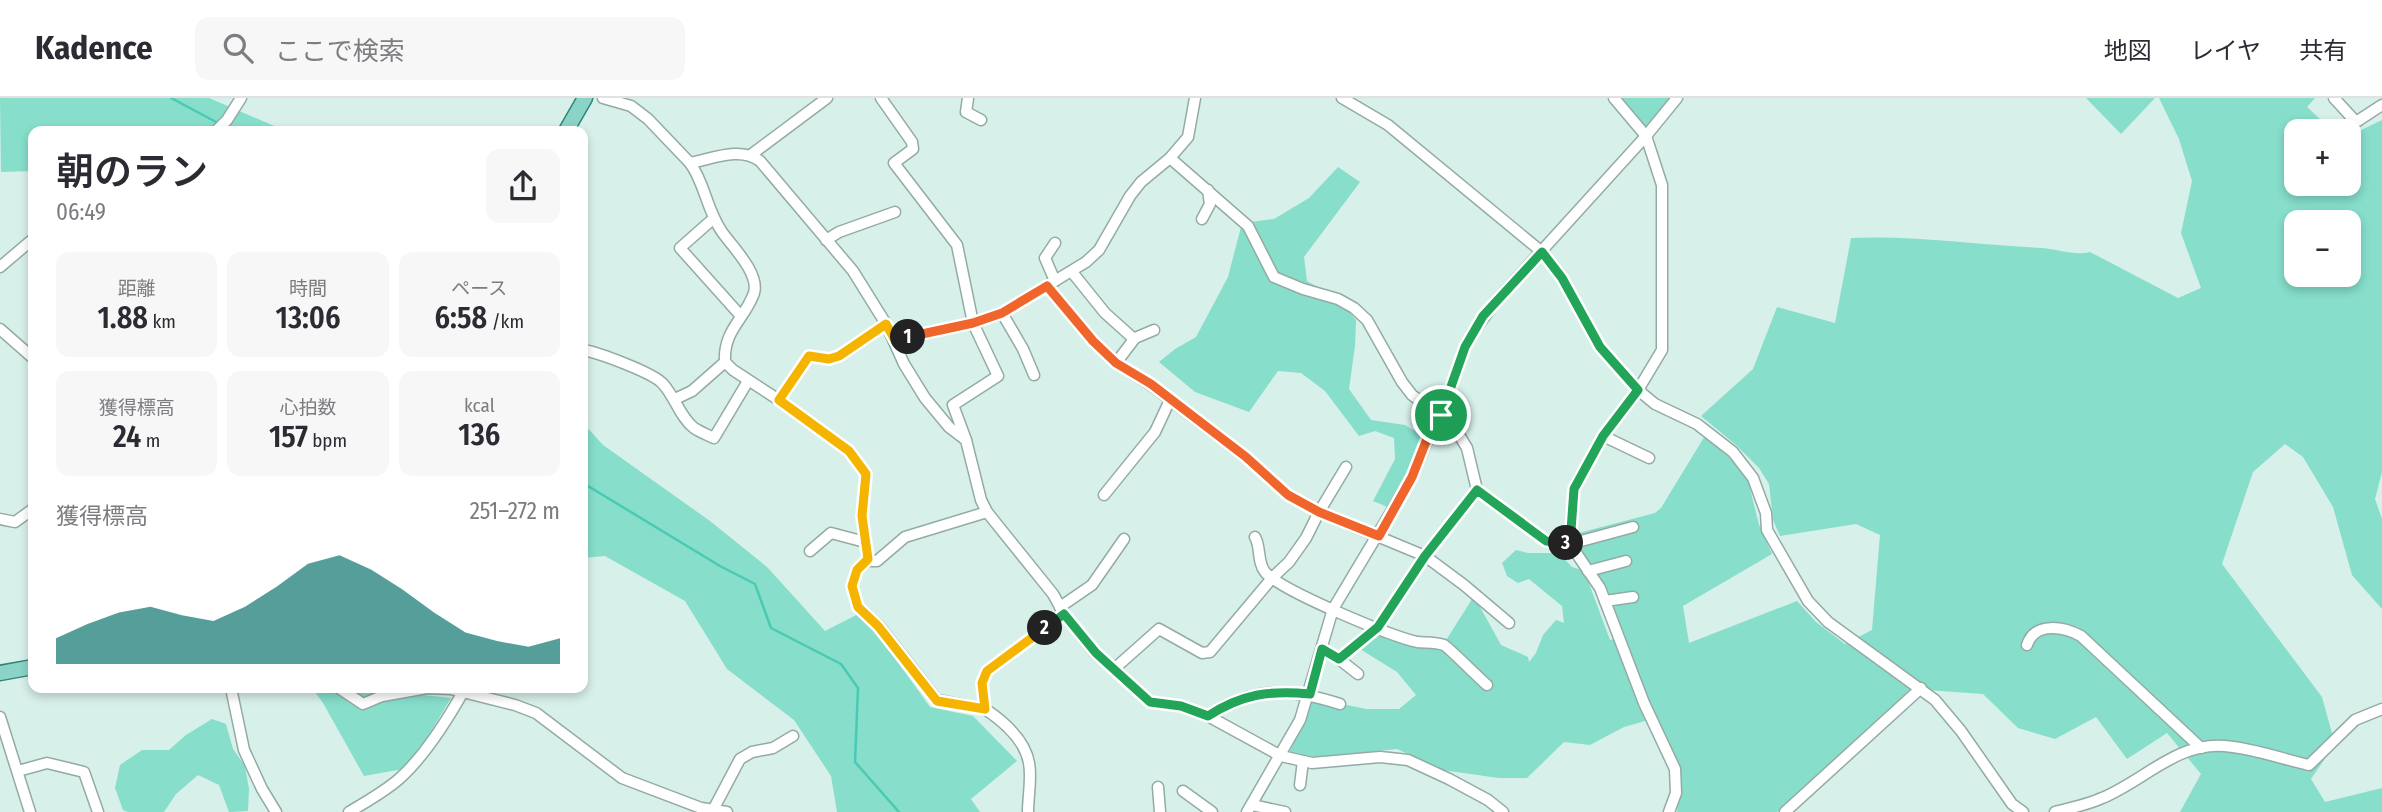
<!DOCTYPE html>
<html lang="ja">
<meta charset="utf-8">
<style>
body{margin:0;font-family:"Fira Sans Condensed","Noto Sans JP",sans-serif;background:#f7f7f7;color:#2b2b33;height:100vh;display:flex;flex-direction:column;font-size:26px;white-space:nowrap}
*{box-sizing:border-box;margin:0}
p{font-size:23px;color:#7c7c81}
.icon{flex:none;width:38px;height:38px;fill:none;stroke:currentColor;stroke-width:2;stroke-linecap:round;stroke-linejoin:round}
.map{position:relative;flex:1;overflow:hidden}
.details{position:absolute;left:28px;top:28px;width:560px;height:567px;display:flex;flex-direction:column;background:#fff;border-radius:14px;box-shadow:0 4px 10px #0003}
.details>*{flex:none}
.fabs{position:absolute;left:2284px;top:21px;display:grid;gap:14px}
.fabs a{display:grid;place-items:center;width:77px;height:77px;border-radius:14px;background:#fff;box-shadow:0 4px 10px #0003;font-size:35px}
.pin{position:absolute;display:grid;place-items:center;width:60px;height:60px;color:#fff;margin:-30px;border:4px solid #fff;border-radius:50%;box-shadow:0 2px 7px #0007}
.km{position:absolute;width:35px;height:35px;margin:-18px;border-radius:50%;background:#222;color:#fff;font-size:19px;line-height:35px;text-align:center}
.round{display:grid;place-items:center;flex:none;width:74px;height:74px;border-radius:14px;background:#f7f7f7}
.overview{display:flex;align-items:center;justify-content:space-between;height:119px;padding:0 28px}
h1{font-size:38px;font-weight:600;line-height:52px}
.figures{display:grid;grid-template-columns:repeat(3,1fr);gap:10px;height:119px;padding:7px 28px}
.figures div{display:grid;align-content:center;border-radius:14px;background:#f7f7f7;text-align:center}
.figures b{font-size:30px;font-weight:600}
.figures small{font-size:19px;font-weight:400}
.figures p{font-size:19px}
.chart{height:196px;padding:14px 28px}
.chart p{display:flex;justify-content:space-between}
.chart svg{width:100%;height:126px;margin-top:7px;fill:#0f766e;opacity:.7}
header{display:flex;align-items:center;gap:42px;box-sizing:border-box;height:98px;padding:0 35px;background:#fff;border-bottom:2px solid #e1e1e2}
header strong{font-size:33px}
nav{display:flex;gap:38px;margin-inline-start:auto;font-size:24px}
.search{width:490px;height:63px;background:#f7f7f7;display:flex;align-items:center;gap:18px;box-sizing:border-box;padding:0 24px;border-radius:14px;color:#7c7c81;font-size:26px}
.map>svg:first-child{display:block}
</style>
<header>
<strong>Kadence</strong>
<div class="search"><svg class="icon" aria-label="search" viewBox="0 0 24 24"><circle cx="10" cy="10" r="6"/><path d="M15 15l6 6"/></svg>ここで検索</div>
<nav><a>地図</a><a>レイヤ</a><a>共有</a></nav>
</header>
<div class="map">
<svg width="2382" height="714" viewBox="0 0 2382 714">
<rect width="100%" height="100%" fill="#d8f0ea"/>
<g fill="#86decb" fill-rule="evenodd">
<path d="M 0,0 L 209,0 L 286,33 L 33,33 L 33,73 L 1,74 Z"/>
<path d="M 1620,0 L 1676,0 L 1648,32 Z"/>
<path d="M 2086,0 L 2155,0 L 2121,36 Z"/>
<path d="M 2159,0 L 2315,0 L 2307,9 L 2333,33 L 2296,33 L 2296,86 L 2348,86 L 2349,38 L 2382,22 L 2382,374 L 2375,401 L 2382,421 L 2382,511 L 2352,477 L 2333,409 L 2303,359 L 2285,346 L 2253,374 L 2222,466 L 2322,599 L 2335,646 L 2311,681 L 2325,704 L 2382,690 L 2382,714 L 2180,714 L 2201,676 L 2167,635 L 2127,661 L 2096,619 L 2055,641 L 2018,630 L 1983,596 L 1912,591 L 1777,714 L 1677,714 C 1680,696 1673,679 1668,662 C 1650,598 1621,537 1587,480 L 1610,542 L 1614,541 L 1652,621 L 1624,629 L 1590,647 L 1564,644 L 1527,680 L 1499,680 L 1442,672 L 1397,651 L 1319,659 L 1289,656 L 1313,600 L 1366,611 L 1399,611 L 1416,597 L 1397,574 L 1360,551 L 1380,527 L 1443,547 L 1474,498 L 1501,547 L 1528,559 L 1529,564 L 1536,555 L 1543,537 L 1556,522 L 1564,525 L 1562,508 L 1529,481 L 1518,485 L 1507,478 L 1502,465 L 1516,452 L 1528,455 L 1559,455 L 1572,469 L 1582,472 L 1571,437 L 1655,415 L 1661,410 L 1706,336 L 1747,378 L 1759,427 L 1772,456 L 1683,508 L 1689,545 L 1797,503 L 1816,524 L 1845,546 L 1872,532 L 1880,437 L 1856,426 L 1780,438 L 1773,422 L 1769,386 L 1759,370 L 1736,347 L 1701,318 L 1753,271 L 1777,209 L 1835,225 L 1851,140 C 1915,137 1978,147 2042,150 C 2058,151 2074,158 2090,154 L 2178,200 L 2201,190 L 2181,135 L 2192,83 L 2179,41 ZM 2296,124 L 2348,124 L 2348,177 L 2296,177 Z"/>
<path d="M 1338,69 L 1360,84 L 1304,159 L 1307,183 L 1337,200 L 1356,222 L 1355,248 L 1349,291 L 1371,322 L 1405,327 L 1428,341 L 1390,410 L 1373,403 L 1395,361 L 1394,340 L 1375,333 L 1359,338 L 1325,293 L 1301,275 L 1278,273 L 1249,314 L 1195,294 L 1159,264 L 1175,251 L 1196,239 L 1228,179 L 1242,125 L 1274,121 L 1309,100 Z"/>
<path d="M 583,325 L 603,347 L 710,423 L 767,469 L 825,533 L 862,514 L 930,609 L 973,618 L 1017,663 L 971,701 L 980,714 L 837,714 L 831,678 L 794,622 L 727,571 L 685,503 L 605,458 L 583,460 Z"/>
<path d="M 312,590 L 376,590 L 377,592 L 451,600 L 409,670 L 364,678 L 323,605 Z"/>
<path d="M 212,621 L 226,626 L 233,651 L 245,668 L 249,691 L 248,713 L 229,714 L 219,687 L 198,677 L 176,696 L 164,714 L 128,714 L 123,712 L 115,690 L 120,667 L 142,652 L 169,652 L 186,637 Z"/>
</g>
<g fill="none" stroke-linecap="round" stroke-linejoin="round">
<g stroke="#4bcab3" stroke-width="2.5">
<path d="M 171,0 L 218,25"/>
<path d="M 583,385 L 720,468 L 755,486 L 771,530 L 841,566 L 858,590 L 855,664 L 899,714"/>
</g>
<defs>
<g id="minor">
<path d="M 603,0 L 631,8 L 648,21 L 690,65 C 712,61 740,48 760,63 L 853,173 L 886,226 L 904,266 L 925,300 L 949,329 L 966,342 L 981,402 L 987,414 L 1053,496 L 1064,516 L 987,573 L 982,585 L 985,611 C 1003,623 1025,642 1029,665 C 1032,680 1028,698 1028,714"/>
<path d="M 881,0 L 912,44 L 913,51 L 894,65 L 957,147 L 973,225 L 998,278 L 953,307 L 966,342"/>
<path d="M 968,0 L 966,14 L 981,22"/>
<path d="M 1342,0 L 1388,27 L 1542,154 L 1562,180 L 1600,249 L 1638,292 L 1655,306 L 1697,326 L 1733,354 L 1753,380 L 1766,415 L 1767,432 L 1808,503 L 1828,524 L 1935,602 L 1961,633 L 2012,706 L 2023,714"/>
<path d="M 1614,0 L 1646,38 L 1662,87 L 1662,252 L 1638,292 L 1603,338 L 1574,391 L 1570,446 L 1600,490 L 1644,605 L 1675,671 L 1676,695 L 1669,714"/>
<path d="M 2334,0 L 2356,24 L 2382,7"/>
<path d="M 216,33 L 227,22 L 241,0"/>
<path d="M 752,56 L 827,0"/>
<path d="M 1170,60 L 1248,128 L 1274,179 L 1303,191 L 1338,201 L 1354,210 L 1367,222 L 1402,284 L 1412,297 L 1453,327 L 1467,350 L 1477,392 L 1546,443 L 1570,446 L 1633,429"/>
<path d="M 690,65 C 705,85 706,111 722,134 C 732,148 760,176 754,195 C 745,221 723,232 725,264 L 733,272 L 779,302 L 849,353 L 866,376 L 862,417 L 868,461 L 857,472 L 852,488 L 858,509 L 879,528 L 937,602 L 985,611"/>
<path d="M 714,120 L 680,150 L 740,217"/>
<path d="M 1202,121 L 1210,106 L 1208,92"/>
<path d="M 826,142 L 839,134 L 895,114"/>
<path d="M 0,169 L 33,141"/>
<path d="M 1072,174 L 1105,215 L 1134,241"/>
<path d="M 1055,183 L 1045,160 L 1055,145"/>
<path d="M 1047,188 L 1093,243 L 1116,265 L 1151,287 L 1246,359 L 1288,397 L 1319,414 L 1425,458 L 1464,487 L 1509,525"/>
<path d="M 1002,215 L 1023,251 L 1034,277"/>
<path d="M 0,231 L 33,260"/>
<path d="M 895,242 L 973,225 L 1002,215 L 1086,164 L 1099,152 L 1130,98 L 1141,84 L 1170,60 L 1188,39 L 1195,0"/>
<path d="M 583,252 C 597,254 654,275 663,286 C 675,299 680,319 694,330 C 700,334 708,337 714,340 L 748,283"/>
<path d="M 1116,265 L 1135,240 L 1154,232"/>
<path d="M 675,301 L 692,293 L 725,264"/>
<path d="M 779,302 L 809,258 L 829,261 L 839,258 L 886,226"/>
<path d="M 1603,338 L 1649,360"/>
<path d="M 1104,397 L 1155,334 L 1170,302"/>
<path d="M 0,421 L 15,424 L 33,411"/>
<path d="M 1255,439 C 1261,449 1257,464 1265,474 C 1281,493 1391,538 1417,544 C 1425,545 1435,544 1444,547 C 1448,549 1480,581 1487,587"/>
<path d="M 810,453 L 831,435 L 865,444"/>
<path d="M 868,461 L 869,463 L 877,463 L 905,439 L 987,414"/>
<path d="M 1588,473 L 1626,463"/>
<path d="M 1605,503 L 1633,499"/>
<path d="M 1060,509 L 1092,487 L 1124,441"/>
<path d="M 1064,516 L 1095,555 L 1114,571 L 1159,531 L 1202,555 L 1210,554 L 1273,479 L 1289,464 L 1306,440 L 1319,414 L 1346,369"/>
<path d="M 2027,547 C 2035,523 2064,529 2081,538 L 2201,650"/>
<path d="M 1322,551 L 1339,561 L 1378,529 L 1425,458 L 1477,392"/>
<path d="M 1339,561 L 1358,576"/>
<path d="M 1114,571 L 1150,604 L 1181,608 L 1208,618 L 1281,658 L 1312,665 L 1380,659 L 1408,662 L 1449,681 L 1488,702 L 1503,714"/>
<path d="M 231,590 L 244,652 L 262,691 L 276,714"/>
<path d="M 339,590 L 363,606 L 382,598 L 427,590 L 451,591 L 515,607 L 536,615 L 622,680 L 701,710 L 727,714"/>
<path d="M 1208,618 C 1255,588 1289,590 1340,606"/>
<path d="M 0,619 L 30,714"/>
<path d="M 18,673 L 47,665 L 84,674 L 98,714"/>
<path d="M 1300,687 L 1303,663"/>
<path d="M 1158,689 L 1160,714"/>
<path d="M 1183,693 L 1212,714"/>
<path d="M 1252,707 L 1285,714"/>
<path d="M 713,712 L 740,661 L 752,654 L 773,650 L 793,638"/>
<path d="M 349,714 C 366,704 384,694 399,681 C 425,658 446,624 463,594"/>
<path d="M 1247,714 L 1300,622 L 1333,511 L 1412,379 L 1428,341 L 1441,317 L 1465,249 L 1474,233 L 1497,202 L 1646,38 L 1677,0"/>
<path d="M 1785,714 L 1921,590"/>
<path d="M 2055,714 C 2070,710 2087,707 2102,700 C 2142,684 2177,644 2224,648 C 2253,650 2282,661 2309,667 L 2355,622 L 2382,611"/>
</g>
<g id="major">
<path d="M 566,33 L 585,0"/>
<path d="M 0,575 L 33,569"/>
</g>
</defs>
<use href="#minor" stroke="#94aba5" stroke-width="13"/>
<use href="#major" stroke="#318476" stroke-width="17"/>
<use href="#minor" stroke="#fff" stroke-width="10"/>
<use href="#major" stroke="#8ad4c7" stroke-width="14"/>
</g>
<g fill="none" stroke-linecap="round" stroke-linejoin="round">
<defs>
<path id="split-1" d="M 908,239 L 973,225 L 1002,215 L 1047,188 L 1093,243 L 1116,265 L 1151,286 L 1246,359 L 1288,397 L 1319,414 L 1379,438 L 1412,379 L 1427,341 L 1441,317"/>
<path id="split-2" d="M 908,239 L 895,242 L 886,226 L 839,258 L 829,261 L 809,258 L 779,302 L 849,353 L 866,376 L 862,418 L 868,461 L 857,472 L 852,488 L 858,509 L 878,528 L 937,603 L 985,611 L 982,585 L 987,573 L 1045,530"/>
<path id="split-3" d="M 1045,530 L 1064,516 L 1096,555 L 1150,604 L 1181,608 L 1208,618 C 1242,596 1270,592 1310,596 L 1322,551 L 1339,561 L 1378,529 L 1425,458 L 1477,392 L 1546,443 L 1566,445"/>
<path id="split-4" d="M 1441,317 L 1465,249 L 1483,218 L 1542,154 L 1562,180 L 1600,249 L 1638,292 L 1603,338 L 1574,391 L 1570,446 L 1566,445"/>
</defs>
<use href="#split-1" stroke="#fff" stroke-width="14"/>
<use href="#split-2" stroke="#fff" stroke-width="14"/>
<use href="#split-3" stroke="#fff" stroke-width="14"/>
<use href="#split-4" stroke="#fff" stroke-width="14"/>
<use href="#split-1" stroke="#f0652b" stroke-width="9"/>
<use href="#split-2" stroke="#f5b400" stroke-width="9"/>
<use href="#split-3" stroke="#22a559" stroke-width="9"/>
<use href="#split-4" stroke="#22a559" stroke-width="9"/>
</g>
</svg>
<div class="fabs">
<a>+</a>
<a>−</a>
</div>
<div class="pin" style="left:1441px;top:317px;background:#1e9e55"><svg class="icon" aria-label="arrive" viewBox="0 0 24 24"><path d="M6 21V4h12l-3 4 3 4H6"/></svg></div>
<b class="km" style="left:908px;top:239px">1</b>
<b class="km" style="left:1045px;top:530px">2</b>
<b class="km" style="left:1566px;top:445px">3</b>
<section class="details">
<div class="overview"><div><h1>朝のラン</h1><p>06:49</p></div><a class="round"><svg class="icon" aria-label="share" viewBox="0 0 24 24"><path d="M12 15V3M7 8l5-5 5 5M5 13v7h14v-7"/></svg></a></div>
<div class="figures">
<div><p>距離</p><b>1.88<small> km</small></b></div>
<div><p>時間</p><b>13:06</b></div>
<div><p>ペース</p><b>6:58<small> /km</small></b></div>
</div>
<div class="figures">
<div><p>獲得標高</p><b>24<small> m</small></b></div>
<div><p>心拍数</p><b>157<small> bpm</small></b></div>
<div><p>kcal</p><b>136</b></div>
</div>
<div class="chart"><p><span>獲得標高</span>251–272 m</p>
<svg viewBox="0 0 160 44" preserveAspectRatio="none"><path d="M0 44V35L10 30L20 26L30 24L40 27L50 29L60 24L70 17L80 9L90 6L100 11L110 18L120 26L130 33L140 36L150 38L160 35V44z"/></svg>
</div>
</section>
</div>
